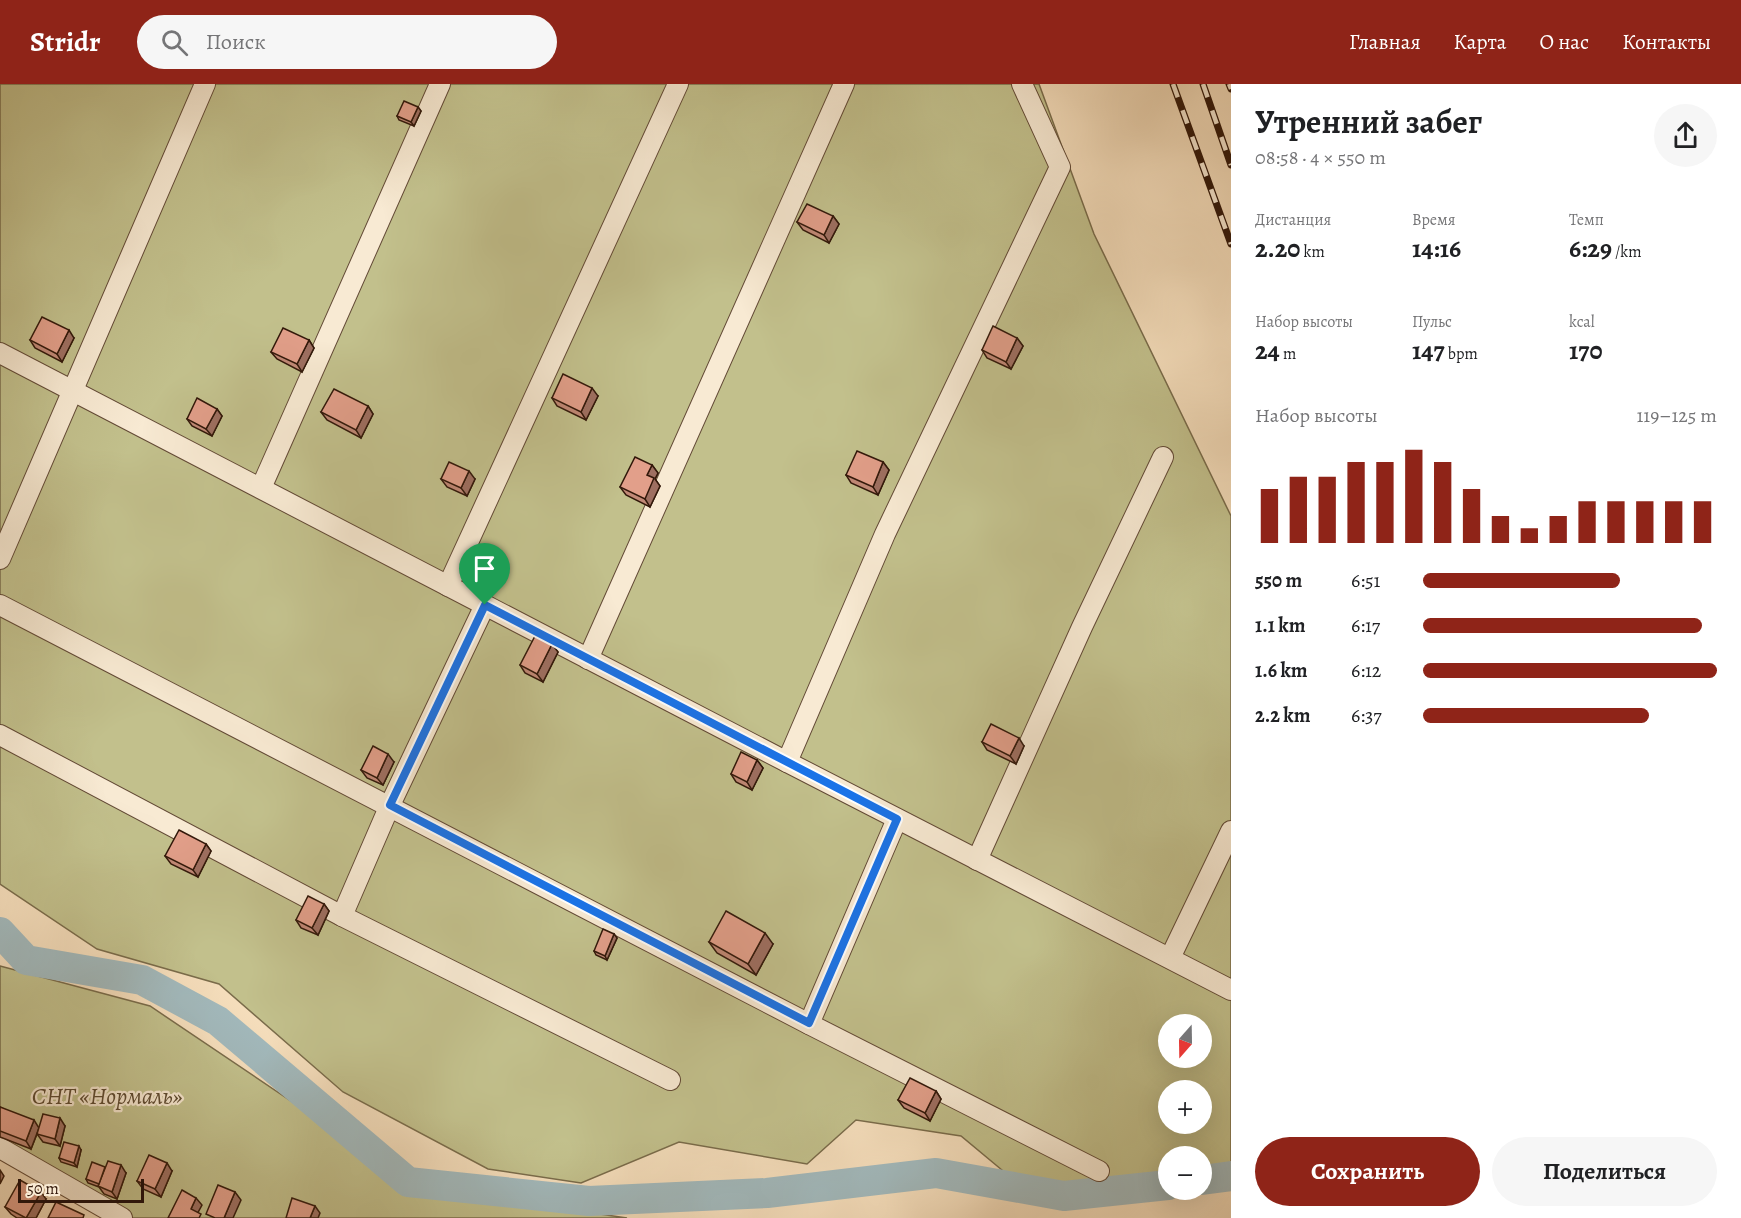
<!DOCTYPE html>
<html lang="ru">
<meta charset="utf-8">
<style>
body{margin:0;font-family:Alegreya,serif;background:#f6f6f6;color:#202124;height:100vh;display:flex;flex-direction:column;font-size:22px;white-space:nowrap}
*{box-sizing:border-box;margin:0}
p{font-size:20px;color:#757577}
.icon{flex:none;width:33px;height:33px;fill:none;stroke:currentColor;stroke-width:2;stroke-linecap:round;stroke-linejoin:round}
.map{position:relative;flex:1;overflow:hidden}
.sheet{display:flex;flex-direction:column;background:#fff;width:510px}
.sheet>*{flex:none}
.needle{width:39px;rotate:200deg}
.tools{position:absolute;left:1158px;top:930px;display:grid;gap:12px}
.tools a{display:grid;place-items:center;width:54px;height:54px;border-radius:50%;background:#fff;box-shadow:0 6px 24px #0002;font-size:30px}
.scale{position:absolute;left:18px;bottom:15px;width:126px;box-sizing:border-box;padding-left:6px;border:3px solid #32180a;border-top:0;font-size:16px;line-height:21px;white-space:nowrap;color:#32180a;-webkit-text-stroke:4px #f8ead3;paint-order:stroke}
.pin{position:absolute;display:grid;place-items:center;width:51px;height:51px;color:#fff;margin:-62px -26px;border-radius:50% 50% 50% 0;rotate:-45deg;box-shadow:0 0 6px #0007}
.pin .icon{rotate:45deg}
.round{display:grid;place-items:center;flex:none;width:63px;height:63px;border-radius:32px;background:#f6f6f6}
.head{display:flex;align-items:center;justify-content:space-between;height:102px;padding:0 24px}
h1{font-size:33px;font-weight:700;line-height:45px}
.figures{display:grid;grid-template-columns:repeat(3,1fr);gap:9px;height:102px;padding:6px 24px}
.figures div{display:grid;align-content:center}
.figures b{font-size:26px;font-weight:700}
.figures small{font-size:16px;font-weight:400}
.figures p{font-size:16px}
.chart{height:168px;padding:12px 24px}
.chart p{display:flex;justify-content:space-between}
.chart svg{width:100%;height:108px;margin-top:6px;stroke:#8f2418;stroke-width:6}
.cta{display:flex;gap:12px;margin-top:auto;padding:12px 24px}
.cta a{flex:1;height:69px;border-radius:36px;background:#8f2418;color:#fff;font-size:24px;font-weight:700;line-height:69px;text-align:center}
.cta a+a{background:#f6f6f6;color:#202124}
ul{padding:0 24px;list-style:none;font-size:20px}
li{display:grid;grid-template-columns:96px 72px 1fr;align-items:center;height:45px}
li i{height:15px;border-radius:8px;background:#8f2418}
header{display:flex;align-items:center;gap:36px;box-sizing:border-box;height:84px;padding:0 30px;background:#8f2418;color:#fff}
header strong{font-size:28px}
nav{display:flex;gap:33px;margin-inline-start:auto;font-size:21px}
.search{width:420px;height:54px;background:#f6f6f6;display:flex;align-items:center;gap:15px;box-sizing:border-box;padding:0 21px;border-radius:33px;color:#757577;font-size:22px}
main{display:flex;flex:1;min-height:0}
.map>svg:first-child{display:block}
</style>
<header>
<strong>Stridr</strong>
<div class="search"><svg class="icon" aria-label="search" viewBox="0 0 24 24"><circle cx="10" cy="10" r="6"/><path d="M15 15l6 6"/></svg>Поиск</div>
<nav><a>Главная</a><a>Карта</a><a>О нас</a><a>Контакты</a></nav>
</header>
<main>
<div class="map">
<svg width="1231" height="1134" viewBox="0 0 1231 1134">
<rect width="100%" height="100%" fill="#f5debc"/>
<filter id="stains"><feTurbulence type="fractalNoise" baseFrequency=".00333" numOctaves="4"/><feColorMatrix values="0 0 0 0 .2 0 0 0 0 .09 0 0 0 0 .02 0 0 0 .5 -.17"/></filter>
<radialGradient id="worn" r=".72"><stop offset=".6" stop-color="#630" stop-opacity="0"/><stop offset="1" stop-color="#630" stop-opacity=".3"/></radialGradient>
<g fill="#c2c08c" stroke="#7a6c4b" stroke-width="1.5" fill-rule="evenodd">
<path d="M 0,0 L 1039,0 L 1094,150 L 1231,432 L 1231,1103 L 1202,1104 L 1202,1072 L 1168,1072 L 1168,1104 L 1026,1106 L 961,1052 L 856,1036 L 807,1080 L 679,1058 L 581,1099 L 488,1085 L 343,1008 L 219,900 L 97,865 L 0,800 ZM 1168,940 L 1202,940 L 1202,974 L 1168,974 ZM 1168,1006 L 1202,1006 L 1202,1040 L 1168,1040 Z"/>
<path d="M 0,882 L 150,922 L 420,1104 L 627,1134 L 123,1134 L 0,1065 Z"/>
</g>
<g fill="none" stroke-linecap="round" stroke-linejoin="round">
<g stroke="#a2b9bc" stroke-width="30">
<path d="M 0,848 L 26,876 L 142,896 L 218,937 L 408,1098 L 589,1117 L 767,1109 L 936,1089 L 1064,1112 L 1168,1101"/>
<path d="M 1202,1096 L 1231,1092"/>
</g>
<defs>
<g id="minor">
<path d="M 0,269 L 787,678 L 1231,906"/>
<path d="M 261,404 L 440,0"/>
<path d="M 0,475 L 205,0"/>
<path d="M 448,502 L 678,0"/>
<path d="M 0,521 L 809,940 L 1099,1087"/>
<path d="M 588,575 L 844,0"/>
<path d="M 0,651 L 342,832 L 670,996"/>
<path d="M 787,678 L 885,450 L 1060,83 L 1022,0"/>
<path d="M 977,776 L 1082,543 L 1163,373"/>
<path d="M 342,832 L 390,721 L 485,521"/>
<path d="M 1170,874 L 1231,747"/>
<path d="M 809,940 L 897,735"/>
<path d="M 0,1064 L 122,1134"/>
</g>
</defs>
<use href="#minor" stroke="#634a36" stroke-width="22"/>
<use href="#minor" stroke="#f8ead3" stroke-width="20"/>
<defs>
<g id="rail">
<path d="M 1173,0 L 1231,160"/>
<path d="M 1203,0 L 1231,81"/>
<path d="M 1229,0 L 1231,5"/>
</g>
</defs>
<use href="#rail" stroke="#32180a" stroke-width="7"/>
<use href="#rail" stroke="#f8ead3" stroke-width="4.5" stroke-dasharray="14" stroke-linecap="butt"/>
</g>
<g fill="#c28977" stroke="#32180a" stroke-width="1.5">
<path d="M 418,23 L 421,27 L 414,42 L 399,36 L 397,32 Z"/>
<path d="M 833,132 L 839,140 L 829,159 L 803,146 L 797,138 Z"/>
<path d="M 74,254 L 62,278 L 35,264 L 30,256 Z"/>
<path d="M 1017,254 L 1023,262 L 1011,285 L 987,274 L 982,266 Z"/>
<path d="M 309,256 L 314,264 L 302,288 L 277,275 L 271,268 Z"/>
<path d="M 598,312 L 586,336 L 557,322 L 552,314 Z"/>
<path d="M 368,322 L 373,330 L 361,354 L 327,336 L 321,328 Z"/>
<path d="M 217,325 L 222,332 L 212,352 L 192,342 L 187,335 Z"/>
<path d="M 883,378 L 889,386 L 878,411 L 851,399 L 846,391 Z"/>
<path d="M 652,381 L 658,389 L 655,395 L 660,402 L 650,423 L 626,411 L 620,403 Z"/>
<path d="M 441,395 L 475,395 L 467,412 L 447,403 Z"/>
<path d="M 552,560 L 558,568 L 543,598 L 525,589 L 520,581 Z"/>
<path d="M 982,658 L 1024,662 L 1016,680 L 987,666 Z"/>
<path d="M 757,676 L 763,684 L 752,706 L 736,698 L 731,690 Z"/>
<path d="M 394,678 L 383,701 L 367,694 L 361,686 Z"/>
<path d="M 206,760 L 211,767 L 198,793 L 171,780 L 165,772 Z"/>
<path d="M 324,820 L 329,827 L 318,851 L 301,844 L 296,836 Z"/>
<path d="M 614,850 L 617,854 L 607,876 L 596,871 L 594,867 Z"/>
<path d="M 709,858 L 773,860 L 756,891 L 717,869 Z"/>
<path d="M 936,1007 L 941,1015 L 930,1037 L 904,1024 L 898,1016 Z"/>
<path d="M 0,1023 L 39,1044 L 65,1042 L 60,1062 L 43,1058 L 37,1050 L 39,1045 L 31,1065 L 0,1053 Z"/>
<path d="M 81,1066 L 77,1083 L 61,1078 L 59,1074 Z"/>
<path d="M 172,1087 L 161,1113 L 143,1105 L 137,1097 Z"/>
<path d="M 126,1089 L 117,1115 L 104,1110 L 99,1103 L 88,1099 L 86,1095 Z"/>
<path d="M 46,1115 L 36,1134 L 17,1134 L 11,1130 L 5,1123 Z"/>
</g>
<g fill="#9e6f61" stroke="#32180a" stroke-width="1.5">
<path d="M 418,23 L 421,27 L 414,42 L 411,38 Z"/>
<path d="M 833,132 L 839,140 L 829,159 L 824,151 Z"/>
<path d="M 69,246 L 74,254 L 62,278 L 57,270 Z"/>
<path d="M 1017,254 L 1023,262 L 1011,285 L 1006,278 Z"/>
<path d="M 309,256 L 314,264 L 302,288 L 297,280 Z"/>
<path d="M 592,304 L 598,312 L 586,336 L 581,328 Z"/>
<path d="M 368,322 L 373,330 L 361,354 L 356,346 Z"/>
<path d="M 217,325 L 222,332 L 212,352 L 206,345 Z"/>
<path d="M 883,378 L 889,386 L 878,411 L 873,403 Z"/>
<path d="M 652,381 L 658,389 L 655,395 L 660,402 L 650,423 L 645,415 L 647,391 Z"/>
<path d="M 469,387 L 475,395 L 467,412 L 461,404 Z"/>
<path d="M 552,560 L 558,568 L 543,598 L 537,590 Z"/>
<path d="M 1019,654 L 1024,662 L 1016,680 L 1010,672 Z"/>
<path d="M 388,670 L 394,678 L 383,701 L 377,694 Z"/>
<path d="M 757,676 L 763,684 L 752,706 L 747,698 Z"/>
<path d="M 206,760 L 211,767 L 198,793 L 193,786 Z"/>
<path d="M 324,820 L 329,827 L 318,851 L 312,844 Z"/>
<path d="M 765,849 L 773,860 L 756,891 L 748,880 Z"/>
<path d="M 614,850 L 617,854 L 607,876 L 605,872 Z"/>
<path d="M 936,1007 L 941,1015 L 930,1037 L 925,1029 Z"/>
<path d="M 60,1034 L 65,1042 L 60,1062 L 55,1055 Z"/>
<path d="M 34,1036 L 39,1044 L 31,1065 L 26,1057 Z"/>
<path d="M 79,1062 L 81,1066 L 77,1083 L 74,1079 Z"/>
<path d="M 167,1079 L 172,1087 L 161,1113 L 155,1105 Z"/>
<path d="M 121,1081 L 126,1089 L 117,1115 L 112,1108 Z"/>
<path d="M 0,1086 L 4,1092 L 0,1100 Z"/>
<path d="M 41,1108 L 46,1115 L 36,1134 L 26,1134 Z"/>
<path d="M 235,1108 L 241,1116 L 233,1134 L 224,1134 Z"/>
<path d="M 196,1114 L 202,1121 L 196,1132 L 191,1125 Z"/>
<path d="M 315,1122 L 320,1129 L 318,1134 L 310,1134 Z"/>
</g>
<g fill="#e29f8a" stroke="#32180a" stroke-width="1.5">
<path d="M 404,17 L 418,23 L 411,38 L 397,32 Z"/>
<path d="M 807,120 L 833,132 L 824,151 L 797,138 Z"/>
<path d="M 42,233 L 69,246 L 57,270 L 30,256 Z"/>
<path d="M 993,242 L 1017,254 L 1006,278 L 982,266 Z"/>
<path d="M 283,244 L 309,256 L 297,280 L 271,268 Z"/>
<path d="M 563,290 L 592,304 L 581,328 L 552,314 Z"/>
<path d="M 334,305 L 368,322 L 356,346 L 321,328 Z"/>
<path d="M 197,314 L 217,325 L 206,345 L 187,335 Z"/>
<path d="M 857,367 L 883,378 L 873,403 L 846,391 Z"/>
<path d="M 635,373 L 652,381 L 647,391 L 654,394 L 645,415 L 620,403 Z"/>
<path d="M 449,378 L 469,387 L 461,404 L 441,395 Z"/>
<path d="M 535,552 L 552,560 L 537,590 L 520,581 Z"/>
<path d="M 991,640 L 1019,654 L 1010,672 L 982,658 Z"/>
<path d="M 373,662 L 388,670 L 377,694 L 361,686 Z"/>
<path d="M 741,668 L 757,676 L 747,698 L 731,690 Z"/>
<path d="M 179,746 L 206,760 L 193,786 L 165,772 Z"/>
<path d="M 308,812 L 324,820 L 312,844 L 296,836 Z"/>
<path d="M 726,827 L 765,849 L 748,880 L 709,858 Z"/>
<path d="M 603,845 L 614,850 L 605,872 L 594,867 Z"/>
<path d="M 910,994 L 936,1007 L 925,1029 L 898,1016 Z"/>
<path d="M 0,1023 L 34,1036 L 26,1057 L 0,1047 Z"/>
<path d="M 43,1030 L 60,1034 L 55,1055 L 37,1050 Z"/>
<path d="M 64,1058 L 79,1062 L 74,1079 L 59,1074 Z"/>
<path d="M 149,1071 L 167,1079 L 155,1105 L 137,1097 Z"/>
<path d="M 108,1077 L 121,1081 L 112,1108 L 98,1102 Z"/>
<path d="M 92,1078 L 105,1083 L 99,1100 L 86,1095 Z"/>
<path d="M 20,1096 L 41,1108 L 26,1134 L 5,1123 Z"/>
<path d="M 218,1101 L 235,1108 L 224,1134 L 215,1134 L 206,1130 Z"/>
<path d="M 182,1106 L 196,1114 L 191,1125 L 201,1130 L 199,1134 L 168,1134 Z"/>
<path d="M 292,1114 L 315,1122 L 310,1134 L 286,1134 Z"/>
<path d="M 56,1118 L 84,1131 L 83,1134 L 48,1134 Z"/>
</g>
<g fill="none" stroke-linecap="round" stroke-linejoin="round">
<defs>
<path id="route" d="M 485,521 L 897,735 L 809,939 L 390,721 Z"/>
</defs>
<use href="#route" stroke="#fff" stroke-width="12"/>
<use href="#route" stroke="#1a73e8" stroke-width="8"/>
</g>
<g text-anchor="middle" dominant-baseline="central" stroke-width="4.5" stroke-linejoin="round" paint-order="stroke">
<g font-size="24" font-style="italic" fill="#5d4a31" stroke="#f8ead3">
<text x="107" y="1012">СНТ «Нормаль»</text>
</g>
</g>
<rect width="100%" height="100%" filter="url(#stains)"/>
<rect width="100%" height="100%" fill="url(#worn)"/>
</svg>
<div class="tools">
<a><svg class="needle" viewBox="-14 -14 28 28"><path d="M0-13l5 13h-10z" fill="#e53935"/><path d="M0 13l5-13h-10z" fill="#757577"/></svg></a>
<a>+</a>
<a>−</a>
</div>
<div class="scale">50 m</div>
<div class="pin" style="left:485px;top:521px;background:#1e9e55"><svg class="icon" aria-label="arrive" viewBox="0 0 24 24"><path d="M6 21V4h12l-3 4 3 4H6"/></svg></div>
</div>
<section class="sheet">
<div class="head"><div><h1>Утренний забег</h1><p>08:58 · 4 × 550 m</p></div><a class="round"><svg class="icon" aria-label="share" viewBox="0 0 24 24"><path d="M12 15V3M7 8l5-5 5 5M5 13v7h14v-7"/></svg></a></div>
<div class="figures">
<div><p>Дистанция</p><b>2.20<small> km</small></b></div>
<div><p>Время</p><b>14:16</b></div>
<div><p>Темп</p><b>6:29<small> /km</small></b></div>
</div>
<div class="figures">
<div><p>Набор высоты</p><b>24<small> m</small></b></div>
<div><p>Пульс</p><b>147<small> bpm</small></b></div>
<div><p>kcal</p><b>170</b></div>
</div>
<div class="chart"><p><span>Набор высоты</span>119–125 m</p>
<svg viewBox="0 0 160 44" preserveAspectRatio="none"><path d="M5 44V22M15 44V17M25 44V17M35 44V11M45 44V11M55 44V6M65 44V11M75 44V22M85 44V33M95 44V38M105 44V33M115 44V27M125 44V27M135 44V27M145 44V27M155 44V27"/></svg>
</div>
<ul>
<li><b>550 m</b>6:51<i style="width:67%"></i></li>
<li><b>1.1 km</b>6:17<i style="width:95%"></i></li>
<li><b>1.6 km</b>6:12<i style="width:100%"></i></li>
<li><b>2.2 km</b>6:37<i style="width:77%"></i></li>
</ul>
<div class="cta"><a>Сохранить</a><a>Поделиться</a></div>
</section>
</main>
